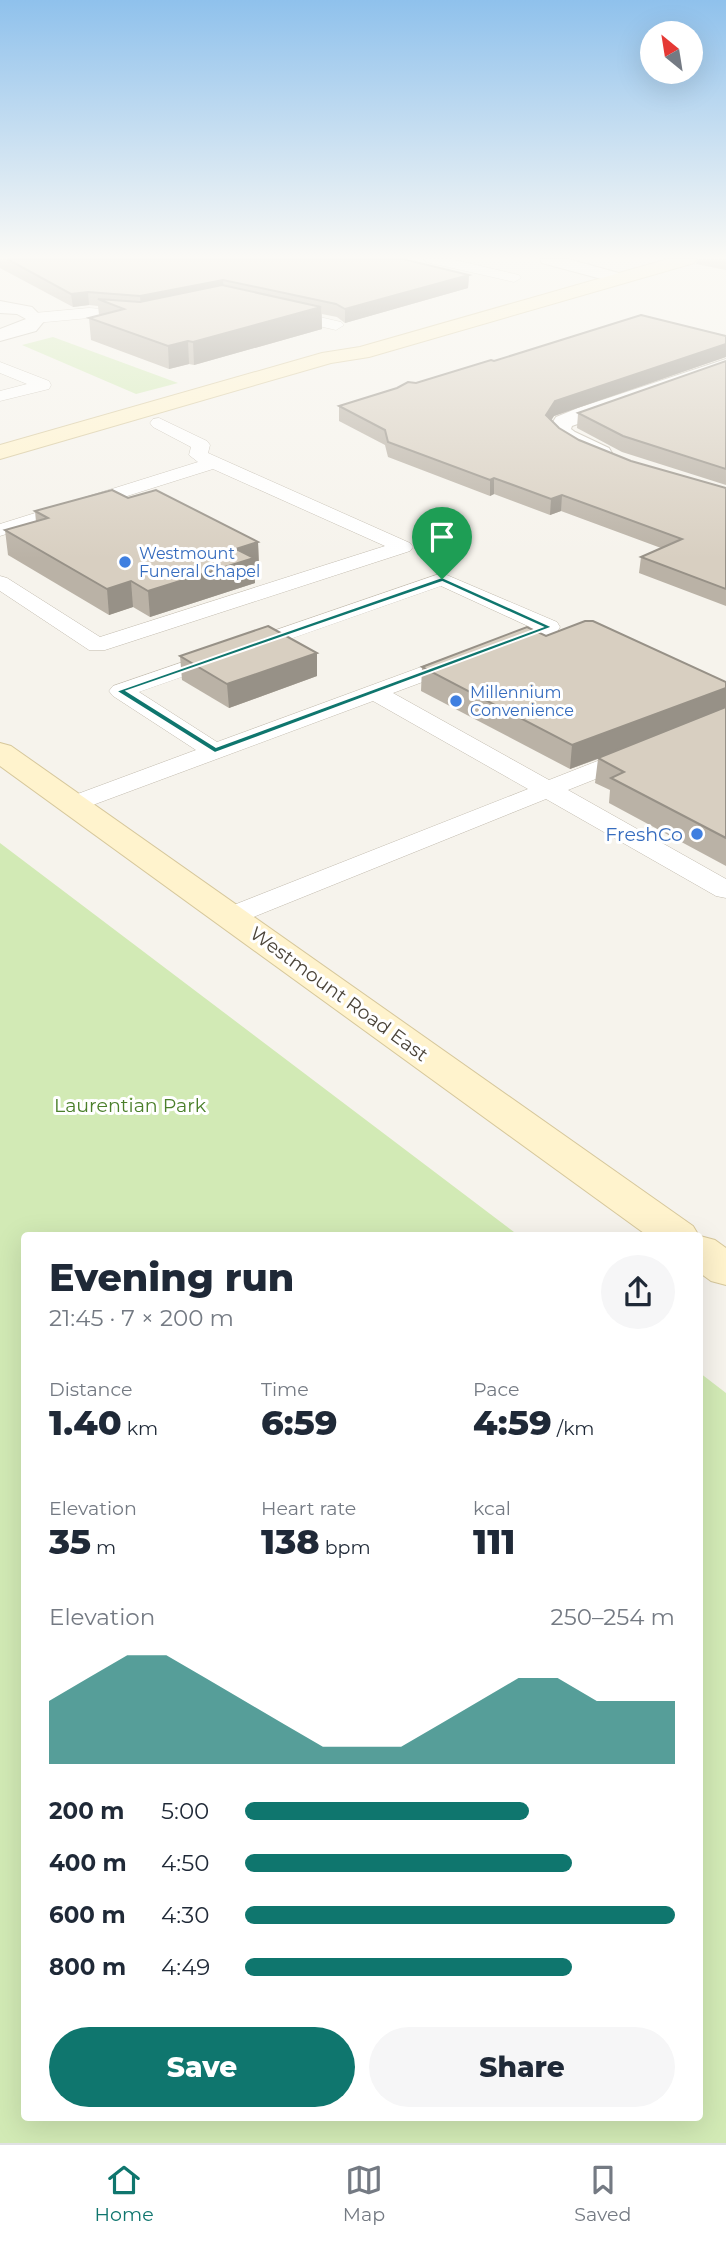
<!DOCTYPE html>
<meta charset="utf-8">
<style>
body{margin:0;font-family:Montserrat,sans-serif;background:#f6f6f7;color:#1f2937;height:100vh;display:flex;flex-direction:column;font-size:26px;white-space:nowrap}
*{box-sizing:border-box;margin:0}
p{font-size:23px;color:#747a83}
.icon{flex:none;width:38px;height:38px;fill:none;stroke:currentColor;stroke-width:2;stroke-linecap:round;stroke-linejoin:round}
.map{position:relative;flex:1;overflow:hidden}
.drawer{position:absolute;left:21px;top:1232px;width:682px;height:889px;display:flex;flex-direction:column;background:#fff;border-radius:7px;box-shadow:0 7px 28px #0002}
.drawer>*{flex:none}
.needle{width:46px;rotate:330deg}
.buttons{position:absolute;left:640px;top:21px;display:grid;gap:14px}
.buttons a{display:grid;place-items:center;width:63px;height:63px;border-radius:50%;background:#fff;box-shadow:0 7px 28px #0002;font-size:35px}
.pin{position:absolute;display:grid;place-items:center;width:60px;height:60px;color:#fff;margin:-72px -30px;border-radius:50% 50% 50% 0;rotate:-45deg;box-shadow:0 0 7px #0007}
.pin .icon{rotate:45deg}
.round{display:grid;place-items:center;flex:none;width:74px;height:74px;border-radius:37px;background:#f6f6f7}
.overview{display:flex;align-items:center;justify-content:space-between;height:119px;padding:0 28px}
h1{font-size:38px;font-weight:800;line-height:52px}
.stats{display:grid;grid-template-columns:repeat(3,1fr);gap:10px;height:119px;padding:7px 28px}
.stats div{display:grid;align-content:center}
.stats b{font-size:35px;font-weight:800}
.stats small{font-size:19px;font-weight:400}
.stats p{font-size:19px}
.chart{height:196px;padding:14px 28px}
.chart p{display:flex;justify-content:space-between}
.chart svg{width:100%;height:126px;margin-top:7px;fill:#0f766e;opacity:.7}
.button{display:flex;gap:14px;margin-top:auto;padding:14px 28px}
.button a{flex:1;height:80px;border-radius:42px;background:#0f766e;color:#fff;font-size:28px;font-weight:800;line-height:80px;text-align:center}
.button a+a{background:#f6f6f7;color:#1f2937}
ul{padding:0 28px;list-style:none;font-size:23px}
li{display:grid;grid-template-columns:112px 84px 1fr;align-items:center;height:52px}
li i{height:18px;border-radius:9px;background:#0f766e}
.menu{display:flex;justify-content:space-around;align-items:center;height:98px;border-top:2px solid #e0e1e3;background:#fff;font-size:19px;color:#747a83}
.menu a{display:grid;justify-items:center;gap:4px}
.menu .current{color:#0f766e}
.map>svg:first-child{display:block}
</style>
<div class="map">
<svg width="726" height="2143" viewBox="0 0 726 2143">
<rect width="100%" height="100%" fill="#f6f3ec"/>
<g fill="#d2eab5">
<path d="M 53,337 L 178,383 L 136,394 L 22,345 Z"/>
<path d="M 0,843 L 518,1235 L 24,1236 L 24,2118 L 700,2118 L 700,1373 L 726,1393 L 726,2143 L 0,2143 Z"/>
</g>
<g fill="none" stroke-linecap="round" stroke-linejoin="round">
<defs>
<g id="lane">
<path d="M 424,259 L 451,259 L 519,275 L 521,278 L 514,282 L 426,262 Z"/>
<path d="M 89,308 L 141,312 L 149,317 L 141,322 L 89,318 L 35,323 L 27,318 L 35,313 Z"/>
<path d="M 281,308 L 341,322 L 344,325 L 336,330 L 276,316 L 273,313 L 276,310 Z"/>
<path d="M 0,362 L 49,381 L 51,385 L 49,389 L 0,401 L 0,391 L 27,384 L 0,373 Z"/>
<path d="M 159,418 L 207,441 L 210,445 L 208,453 L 410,543 L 413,547 L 410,551 L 105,650 L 89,650 L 0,591 L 0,576 L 7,578 L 100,637 L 385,546 L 213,469 L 0,536 L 0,524 L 198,462 L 189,455 L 191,447 L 153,427 L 150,423 L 153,419 Z"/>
<path d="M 442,573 L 557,622 L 560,627 L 557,632 L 393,693 L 549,780 L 628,749 L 637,747 L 646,749 L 649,754 L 646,759 L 568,790 L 726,879 L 726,898 L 716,896 L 546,799 L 241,922 L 231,924 L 221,922 L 217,916 L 221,910 L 528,789 L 373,701 L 82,809 L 73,812 L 64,809 L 60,804 L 64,799 L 196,750 L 113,696 L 109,691 L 113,686 ZM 441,586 L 530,627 L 217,742 L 139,692 Z"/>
</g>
<g id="street">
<path d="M 540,259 L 568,259 L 626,275 L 629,279 L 620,284 L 542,263 Z"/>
<path d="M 0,301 L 32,307 L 45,320 L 36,331 L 0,341 L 0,329 L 26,319 L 17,314 L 0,313 Z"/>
<path d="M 726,359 L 726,372 L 572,426 L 571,429 L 575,432 L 609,448 L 612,453 L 609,458 C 591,462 559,445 548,430 L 556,417 L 578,408 Z"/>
</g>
<g id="secondary">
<path d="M 668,259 L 696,259 L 694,263 L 369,357 L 331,363 L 0,459 L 0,445 L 322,353 L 360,347 Z"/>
<path d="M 0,743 L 11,746 L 693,1226 L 699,1236 L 648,1236 L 0,766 Z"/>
<path d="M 700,1236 L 715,1240 L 726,1248 L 726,1285 L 711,1281 L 700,1273 Z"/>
</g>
</defs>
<use href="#lane" stroke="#c2bbae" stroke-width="1"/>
<use href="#street" stroke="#c2bbae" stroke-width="2"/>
<use href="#secondary" stroke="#d6c79b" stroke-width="2"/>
<use href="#lane" fill="#fff" fill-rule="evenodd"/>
<use href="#street" fill="#fff" fill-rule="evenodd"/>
<use href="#secondary" fill="#fff3cd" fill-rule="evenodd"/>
</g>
<g fill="#bab2a6">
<path d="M 0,259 L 402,259 L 469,275 L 468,288 L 345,323 L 337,317 L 322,314 L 322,329 L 194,365 L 189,364 L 169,369 L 91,340 L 89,318 L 99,315 L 98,306 L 89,305 L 73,307 L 0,268 Z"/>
<path d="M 697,259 L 726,259 L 726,270 L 696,264 Z"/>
<path d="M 726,336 L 726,357 L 554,416 L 551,420 L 559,428 L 579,440 L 631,461 L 726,488 L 726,606 L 639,573 L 641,557 L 661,548 L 561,511 L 550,515 L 494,494 L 490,496 L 388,457 L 385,445 L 339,421 L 339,406 L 416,383 L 494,361 Z"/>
<path d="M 726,361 L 726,485 L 622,452 L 577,428 L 578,413 Z"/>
<path d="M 128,498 L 258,542 L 259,567 L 254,569 L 255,583 L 150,617 L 133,607 L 109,615 L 8,555 L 5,530 L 36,522 L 35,511 Z"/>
<path d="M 546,636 L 726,682 L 726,866 L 609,803 L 610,790 L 595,783 L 598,759 L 570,769 L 421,691 L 422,667 Z"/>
<path d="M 317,653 L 317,676 L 229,708 L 182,680 L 180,656 Z"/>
</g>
<g fill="#979187">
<path d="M 469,275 L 468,288 L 345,323 L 345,309 Z"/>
<path d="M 223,280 L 224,293 L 141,309 L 140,296 Z"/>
<path d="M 88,292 L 89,305 L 73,307 L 71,294 Z"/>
<path d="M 321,307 L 322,329 L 194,365 L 193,342 Z"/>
<path d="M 188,341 L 189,364 L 169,369 L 168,346 Z"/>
<path d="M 726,344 L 726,357 L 554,416 L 545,430 L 546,415 L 555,401 Z"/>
<path d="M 494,478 L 494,494 L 490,496 L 490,480 Z"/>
<path d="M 562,495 L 561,511 L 550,515 L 551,499 Z"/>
<path d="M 258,542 L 259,567 L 254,569 L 255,583 L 150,617 L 148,591 L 236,549 Z"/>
<path d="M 131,581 L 133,607 L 109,615 L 107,589 Z"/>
<path d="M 317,653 L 317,676 L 229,708 L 227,684 Z"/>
<path d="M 726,688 L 726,710 L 570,769 L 572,745 Z"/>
</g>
<g fill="#d8cfc1" stroke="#979187" stroke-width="2">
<path d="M 7,259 L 403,259 L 469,275 L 345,309 L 336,304 L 223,280 L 140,296 L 88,292 L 71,294 Z"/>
<path d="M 222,285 L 321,307 L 193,342 L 188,341 L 168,346 L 89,318 L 124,309 L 98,299 L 140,302 Z"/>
<path d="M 641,315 L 726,336 L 726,344 L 555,401 L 546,415 L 559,428 L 579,440 L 631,461 L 726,488 L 726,589 L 641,557 L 682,539 L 562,495 L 551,499 L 494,478 L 490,480 L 388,442 L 385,430 L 339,406 L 397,388 L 408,382 L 416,383 L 491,360 L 494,361 Z"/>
<path d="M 726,361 L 726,469 L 623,436 L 578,413 Z"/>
<path d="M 112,490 L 128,498 L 156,490 L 258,542 L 236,549 L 254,558 L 148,591 L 131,581 L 107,589 L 5,530 L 48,518 L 35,511 Z"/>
<path d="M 585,621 L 593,621 L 726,682 L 726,688 L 572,745 L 422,667 L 527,627 L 546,636 Z"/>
<path d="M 268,626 L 317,653 L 227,684 L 180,656 Z"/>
<path d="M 726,707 L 726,838 L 611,778 L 624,772 L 598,758 Z"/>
</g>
<linearGradient id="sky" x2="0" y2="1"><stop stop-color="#8fc1ec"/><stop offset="0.46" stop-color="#fbfaf6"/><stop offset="1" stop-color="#fbfaf6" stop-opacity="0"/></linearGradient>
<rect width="726" height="559" fill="url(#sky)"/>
<path fill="#0f766e" stroke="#fff" stroke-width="2" fill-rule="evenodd" d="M 442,577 L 553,627 L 215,753 L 116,691 ZM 442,582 L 542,627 L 216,747 L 127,691 Z"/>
<g fill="#3f7fe0" stroke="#fff" stroke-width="2.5">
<circle cx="125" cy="562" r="7"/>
<circle cx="456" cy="701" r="7"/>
<circle cx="697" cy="834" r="7"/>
</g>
<g text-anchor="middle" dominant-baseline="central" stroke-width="6" stroke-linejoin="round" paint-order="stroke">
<g font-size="16" fill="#366cbe" stroke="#fff" text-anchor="start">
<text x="139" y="553">Westmount<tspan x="139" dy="18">Funeral Chapel</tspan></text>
<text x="470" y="692">Millennium<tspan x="470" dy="18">Convenience</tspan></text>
</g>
<g font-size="19" fill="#366cbe" stroke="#fff" text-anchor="end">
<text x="683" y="834">FreshCo</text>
</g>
<g font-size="19" fill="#4b4439" stroke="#fff">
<text transform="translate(339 994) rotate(36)">Westmount Road East</text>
</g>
<g font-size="19" fill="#4a7f2a" stroke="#fff">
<text x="130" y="1105">Laurentian Park</text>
</g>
</g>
</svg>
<div class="buttons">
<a><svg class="needle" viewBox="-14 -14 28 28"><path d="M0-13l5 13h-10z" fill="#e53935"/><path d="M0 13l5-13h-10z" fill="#747a83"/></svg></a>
</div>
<div class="pin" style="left:442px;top:579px;background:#1e9e55"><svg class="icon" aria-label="arrive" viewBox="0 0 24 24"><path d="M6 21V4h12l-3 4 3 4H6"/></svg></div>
<section class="drawer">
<div class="overview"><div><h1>Evening run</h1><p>21:45 · 7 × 200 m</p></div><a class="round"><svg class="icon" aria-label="share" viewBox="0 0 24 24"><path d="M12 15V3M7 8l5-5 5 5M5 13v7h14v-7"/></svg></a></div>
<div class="stats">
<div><p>Distance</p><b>1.40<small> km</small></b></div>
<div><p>Time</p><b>6:59</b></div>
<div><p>Pace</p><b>4:59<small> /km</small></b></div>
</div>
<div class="stats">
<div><p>Elevation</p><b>35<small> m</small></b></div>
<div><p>Heart rate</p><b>138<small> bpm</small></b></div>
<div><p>kcal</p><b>111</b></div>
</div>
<div class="chart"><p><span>Elevation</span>250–254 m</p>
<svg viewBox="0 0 160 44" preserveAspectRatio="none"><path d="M0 44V22L10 14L20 6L30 6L40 14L50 22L60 30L70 38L80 38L90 38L100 30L110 22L120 14L130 14L140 22L150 22L160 22V44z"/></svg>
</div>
<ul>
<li><b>200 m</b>5:00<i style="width:66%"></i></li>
<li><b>400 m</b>4:50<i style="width:76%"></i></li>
<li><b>600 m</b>4:30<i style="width:100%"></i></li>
<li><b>800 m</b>4:49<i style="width:76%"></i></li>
</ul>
<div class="button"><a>Save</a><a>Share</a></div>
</section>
</div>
<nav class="menu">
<a class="current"><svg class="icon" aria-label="home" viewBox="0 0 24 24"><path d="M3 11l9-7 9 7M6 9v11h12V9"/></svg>Home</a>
<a><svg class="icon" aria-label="map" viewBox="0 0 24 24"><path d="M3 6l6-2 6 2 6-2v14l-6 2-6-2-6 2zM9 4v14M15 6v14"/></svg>Map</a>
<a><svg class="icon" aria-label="saved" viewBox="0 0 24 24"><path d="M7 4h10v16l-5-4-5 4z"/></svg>Saved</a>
</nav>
